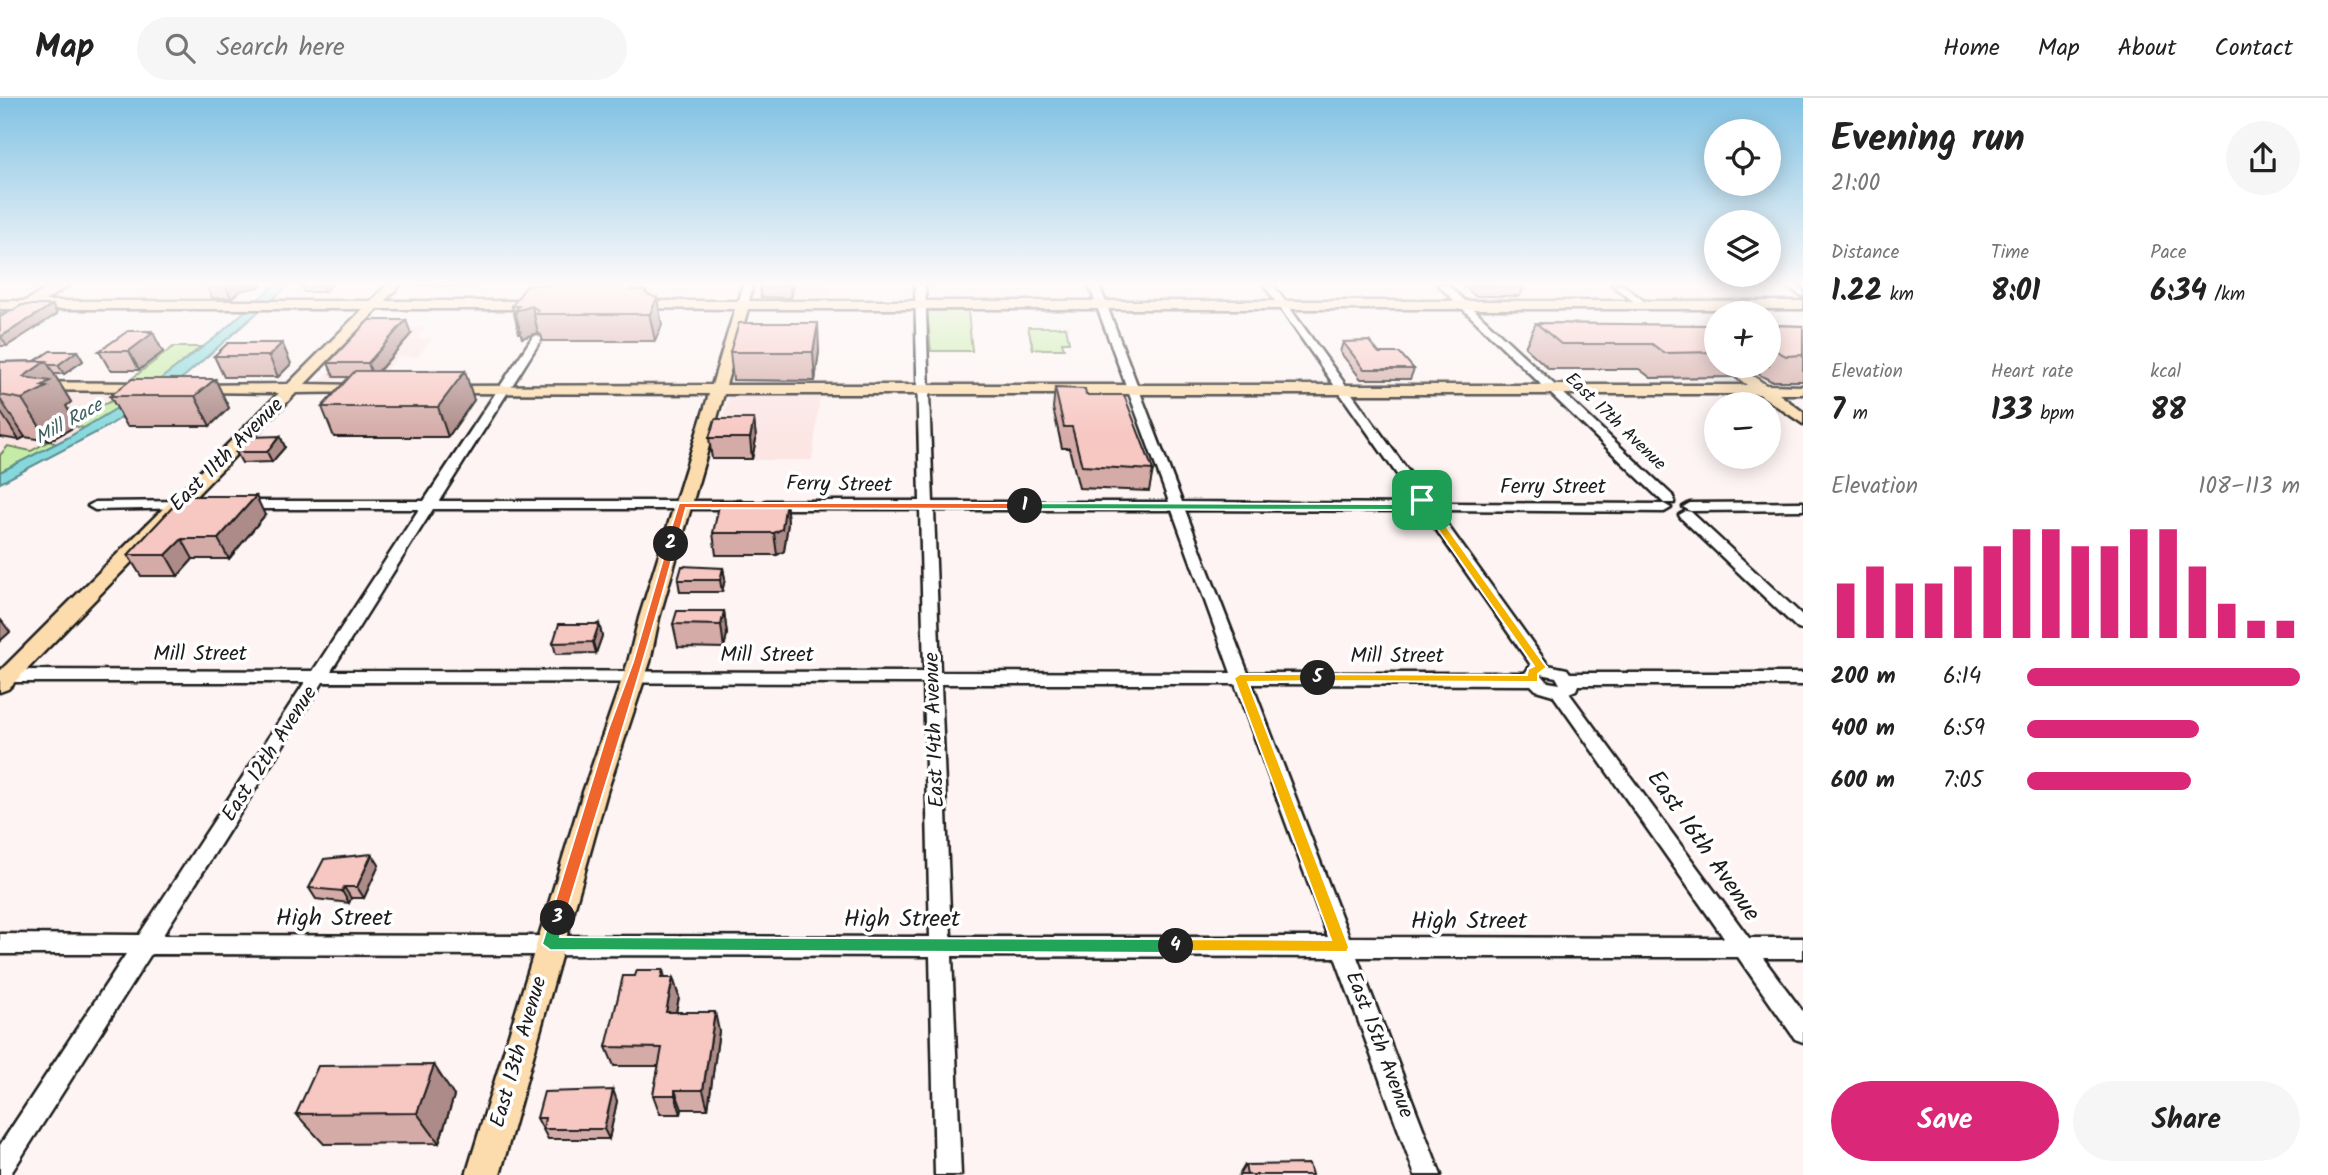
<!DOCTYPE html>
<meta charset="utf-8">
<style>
body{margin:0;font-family:Kalam,sans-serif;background:#f6f6f6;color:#222;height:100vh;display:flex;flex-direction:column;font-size:26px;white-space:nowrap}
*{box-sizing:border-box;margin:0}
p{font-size:23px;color:#767676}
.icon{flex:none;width:38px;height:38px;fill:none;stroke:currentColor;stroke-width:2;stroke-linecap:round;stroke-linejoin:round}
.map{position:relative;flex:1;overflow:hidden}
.drawer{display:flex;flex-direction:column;background:#fff;width:525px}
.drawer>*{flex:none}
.controls{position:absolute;left:1704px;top:21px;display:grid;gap:14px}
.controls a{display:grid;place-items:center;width:77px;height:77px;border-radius:50%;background:#fff;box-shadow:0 4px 18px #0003;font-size:35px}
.pin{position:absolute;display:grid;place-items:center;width:60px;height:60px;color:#fff;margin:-30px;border-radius:14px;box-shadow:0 4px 10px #0006}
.km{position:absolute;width:35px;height:35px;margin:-18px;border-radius:50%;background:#222;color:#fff;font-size:19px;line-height:35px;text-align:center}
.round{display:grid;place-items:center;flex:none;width:74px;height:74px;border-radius:37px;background:#f6f6f6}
.head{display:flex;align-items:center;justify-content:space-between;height:119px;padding:0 28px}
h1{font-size:38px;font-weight:800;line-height:52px}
.stats{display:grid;grid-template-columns:repeat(3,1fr);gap:10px;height:119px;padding:7px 28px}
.stats div{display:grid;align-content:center}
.stats b{font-size:30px;font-weight:800}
.stats small{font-size:19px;font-weight:400}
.stats p{font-size:19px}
.chart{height:196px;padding:14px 28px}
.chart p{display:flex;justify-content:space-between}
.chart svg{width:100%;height:126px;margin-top:7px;stroke:#db2777;stroke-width:6}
.button{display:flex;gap:14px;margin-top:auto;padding:14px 28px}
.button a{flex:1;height:80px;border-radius:42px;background:#db2777;color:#fff;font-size:28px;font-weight:800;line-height:80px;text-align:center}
.button a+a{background:#f6f6f6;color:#222}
ul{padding:0 28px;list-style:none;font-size:23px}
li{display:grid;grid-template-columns:112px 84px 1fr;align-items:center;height:52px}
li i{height:18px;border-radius:9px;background:#db2777}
header{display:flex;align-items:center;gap:42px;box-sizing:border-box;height:98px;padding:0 35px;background:#fff;border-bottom:2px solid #e0e0e0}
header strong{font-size:33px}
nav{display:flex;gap:38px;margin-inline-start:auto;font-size:24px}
.search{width:490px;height:63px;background:#f6f6f6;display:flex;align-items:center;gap:18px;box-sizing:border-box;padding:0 24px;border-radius:38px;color:#767676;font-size:26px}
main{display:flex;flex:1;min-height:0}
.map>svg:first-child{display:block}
</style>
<header>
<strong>Map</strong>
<div class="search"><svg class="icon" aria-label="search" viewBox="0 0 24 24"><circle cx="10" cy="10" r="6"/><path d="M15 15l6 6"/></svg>Search here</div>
<nav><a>Home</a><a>Map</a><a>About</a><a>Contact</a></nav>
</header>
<main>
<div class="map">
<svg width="1803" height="1077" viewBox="0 0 1803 1077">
<rect width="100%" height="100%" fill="#fdf4f3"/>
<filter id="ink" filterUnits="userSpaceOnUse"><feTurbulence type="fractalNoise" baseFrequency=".0143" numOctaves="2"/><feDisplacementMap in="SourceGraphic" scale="14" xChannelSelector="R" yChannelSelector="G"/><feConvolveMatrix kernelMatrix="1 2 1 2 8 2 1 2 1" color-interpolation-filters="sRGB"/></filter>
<g filter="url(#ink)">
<g fill="#fbe6e4">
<path d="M 154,187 L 219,187 L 201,201 L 135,200 Z"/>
<path d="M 760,187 L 831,187 L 829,201 L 758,201 Z"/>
<path d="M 379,230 L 426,230 L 418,240 L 433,240 L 418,258 L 398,259 L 376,283 L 320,283 L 356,246 Z"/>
<path d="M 0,295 L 105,295 L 139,297 L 67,340 L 0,374 Z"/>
<path d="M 729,299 L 820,299 L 812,362 L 712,362 Z"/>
</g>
<g fill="#c5eca6" stroke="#708461" stroke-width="2">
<path d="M 927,213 L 968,213 L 972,253 L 931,253 Z"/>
<path d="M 1028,229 L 1066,229 L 1069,244 L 1062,244 L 1064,251 L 1033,251 Z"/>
<path d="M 173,249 L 201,249 L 160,282 L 130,282 Z"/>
<path d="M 139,297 L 84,330 L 73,328 L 78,325 L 71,323 C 93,311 114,299 139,297 Z"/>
<path d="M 49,343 L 57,346 L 0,374 L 0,357 L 8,348 L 31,353 Z"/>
</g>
<path fill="#86d8dc" stroke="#5c8d8f" stroke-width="2" d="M 274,187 L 289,187 L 186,277 L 155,299 L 105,330 L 0,385 L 0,374 L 67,340 L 139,297 L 216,239 Z"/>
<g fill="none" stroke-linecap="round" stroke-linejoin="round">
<defs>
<g id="minor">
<path d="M 743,187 L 753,187 L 748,207 L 743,210 L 738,207 Z"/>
<path d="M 915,187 L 925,187 L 933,404 L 1169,404 L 1089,187 L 1099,187 L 1182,404 L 1419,406 L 1421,409 L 1414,413 L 1185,412 L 1248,575 L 1525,575 L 1531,567 L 1426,417 L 1433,413 L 1438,414 L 1548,567 L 1567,571 L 1570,575 L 1803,575 L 1803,587 L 1578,587 L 1576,592 L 1569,595 L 1749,840 L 1803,840 L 1803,860 L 1763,860 L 1803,914 L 1803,944 L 1795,941 L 1738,859 L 1357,859 L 1441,1077 L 1415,1077 L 1335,859 L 952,858 L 961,1077 L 935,1077 L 930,858 L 151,856 L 10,1077 L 0,1077 L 0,1047 L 126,856 L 0,856 L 0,836 L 139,837 L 305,584 L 0,584 L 0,572 L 313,573 L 419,411 L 241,411 L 234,407 L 241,403 L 424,403 L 532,240 L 537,237 L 542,240 L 439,403 L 740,403 L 747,407 L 740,411 L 433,411 L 331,573 L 924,574 L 920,411 L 766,411 L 759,407 L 766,403 L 920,403 ZM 934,412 L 1172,412 L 1231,575 L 940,574 ZM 1541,576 L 1556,579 L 1560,586 L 1548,584 ZM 323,584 L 924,585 L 930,839 L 163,837 ZM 941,586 L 1235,586 L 1328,839 L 951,839 ZM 1252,586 L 1531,587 L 1536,592 L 1553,597 L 1724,840 L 1349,839 Z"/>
<path d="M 1264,187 L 1273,187 L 1427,399 L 1427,405 L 1417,405 Z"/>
<path d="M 1438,187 L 1448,187 L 1674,399 L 1674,405 L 1664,405 Z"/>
<path d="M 1612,187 L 1623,187 L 1649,207 L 1641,209 Z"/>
<path d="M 1785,187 L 1796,187 L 1803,192 L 1803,199 Z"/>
<path d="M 187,403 L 192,404 L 192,410 L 95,412 L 88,408 L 95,404 Z"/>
<path d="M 1803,404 L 1803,412 L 1690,413 L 1683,409 L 1690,405 Z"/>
<path d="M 1441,405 L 1664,406 L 1671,410 L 1664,414 L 1436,412 L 1434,409 Z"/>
<path d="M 1686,413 L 1691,414 L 1803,518 L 1803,532 L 1798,531 L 1681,420 L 1679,417 Z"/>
</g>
<g id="major">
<path d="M 53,187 L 69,187 L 45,203 L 371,203 L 387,187 L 400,187 L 385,203 L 541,203 L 547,207 L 541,211 L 378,211 L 305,286 L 365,287 L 372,291 L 370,294 L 296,295 L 8,591 L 0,594 L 0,573 L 279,295 L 191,294 L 184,290 L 186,287 L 288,286 L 363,211 L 32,211 L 0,228 L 0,218 L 13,211 L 0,211 L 0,203 L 26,203 Z"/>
<path d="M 1803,203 L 1803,211 L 748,211 L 726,287 L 1747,287 L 1722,268 L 1738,268 L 1766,287 L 1803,288 L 1803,296 L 1779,296 L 1803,314 L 1803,326 L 1759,296 L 724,296 L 659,520 L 650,564 L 607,694 L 500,1077 L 466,1077 L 583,694 L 628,564 L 639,520 L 709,296 L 443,295 L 436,291 L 438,288 L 712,287 L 735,211 L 624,210 L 624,204 L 629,203 Z"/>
<path d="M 0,284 L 152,285 L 159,289 L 152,293 L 0,292 Z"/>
</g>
</defs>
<use href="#minor" stroke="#1c1c1c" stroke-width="5"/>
<use href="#major" stroke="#1c1c1c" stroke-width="5"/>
<use href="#minor" fill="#fff" fill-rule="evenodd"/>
<use href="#major" fill="#fcdcac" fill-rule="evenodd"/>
</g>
<g fill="#d4aba7" stroke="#1c1c1c" stroke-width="2">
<path d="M 206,187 L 261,187 L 259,189 L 242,192 L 231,200 L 212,200 Z"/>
<path d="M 302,187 L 331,187 L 324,194 L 304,194 Z"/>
<path d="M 416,187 L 477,187 L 476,189 Z"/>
<path d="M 760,187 L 794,187 L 791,200 L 761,199 Z"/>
<path d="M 1463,187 L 1525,187 L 1520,198 L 1475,198 Z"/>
<path d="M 635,192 L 647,196 L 662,227 L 655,243 L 543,243 L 541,237 L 538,235 L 522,240 L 521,235 L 519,235 L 512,208 Z"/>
<path d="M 52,207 L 57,216 L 7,248 L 0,248 L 0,219 Z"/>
<path d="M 1536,225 L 1717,232 L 1717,268 L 1739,268 L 1732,279 L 1651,280 L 1639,271 L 1549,271 L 1525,249 Z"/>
<path d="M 1769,227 L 1803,228 L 1803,283 L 1771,283 L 1743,268 L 1769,268 Z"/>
<path d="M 411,236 L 379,273 L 474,302 L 448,339 L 334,339 L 322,309 L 349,279 L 334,279 L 328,265 Z"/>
<path d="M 1343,244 L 1379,255 L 1414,271 L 1410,281 L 1361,281 L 1340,254 Z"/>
<path d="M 282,245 L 291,266 L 278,279 L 224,279 L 214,258 Z"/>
<path d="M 162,251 L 163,254 L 139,272 L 110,272 L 99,253 Z"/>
<path d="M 77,253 L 83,263 L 64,276 L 54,276 L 71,304 L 66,308 L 76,325 L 71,328 L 72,330 L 49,343 L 25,339 L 19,342 L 0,339 L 0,264 L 35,263 Z"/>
<path d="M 819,253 L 815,283 L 733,282 L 730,254 Z"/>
<path d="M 215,281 L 229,310 L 210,328 L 127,328 L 110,298 Z"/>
<path d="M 1055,290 L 1086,297 L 1153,372 L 1149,393 L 1079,390 L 1069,350 L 1062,350 L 1053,310 Z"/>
<path d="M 754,321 L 756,341 L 752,361 L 712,361 L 709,340 Z"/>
<path d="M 280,338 L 285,349 L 272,364 L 242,365 L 236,354 Z"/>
<path d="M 183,398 L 265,417 L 229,461 L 193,461 L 178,478 L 141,478 L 128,457 Z"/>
<path d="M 786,403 L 788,425 L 784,453 L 777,457 L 716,457 L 713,435 Z"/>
<path d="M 723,470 L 725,481 L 722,494 L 680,494 L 678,482 Z"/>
<path d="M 724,513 L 727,536 L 724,550 L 678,549 L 673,526 Z"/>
<path d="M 599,526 L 602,538 L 596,555 L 556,556 L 553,545 Z"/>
<path d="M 372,756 L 379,767 L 364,800 L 351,800 L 349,805 L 316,801 L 309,790 Z"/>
<path d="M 663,872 L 665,880 L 673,880 L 679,899 L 676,914 L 719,933 L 708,1011 L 682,1011 L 681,1016 L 660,1016 L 653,997 L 659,968 L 614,968 L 606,949 L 635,878 Z"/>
<path d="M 613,992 L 617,1003 L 609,1041 L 548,1041 L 537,1020 Z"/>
<path d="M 454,998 L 439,1045 L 324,1046 L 296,1016 Z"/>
<path d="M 1245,1067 L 1312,1077 L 1239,1077 Z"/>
</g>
<g fill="#ad8b88" stroke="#1c1c1c" stroke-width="2">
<path d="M 225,187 L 261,187 L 259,189 L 242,192 L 231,200 Z"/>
<path d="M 322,187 L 331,187 L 324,194 Z"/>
<path d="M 790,187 L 794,187 L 791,200 Z"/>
<path d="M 646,192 L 650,215 L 657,200 L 662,227 L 655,243 L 645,195 Z"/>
<path d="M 52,207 L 57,216 L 7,248 L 1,239 Z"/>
<path d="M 532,208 L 538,235 L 522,240 L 515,213 Z"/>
<path d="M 406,222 L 411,236 L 373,279 L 368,265 Z"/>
<path d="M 818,225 L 819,253 L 815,283 L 813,254 Z"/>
<path d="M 152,233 L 163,254 L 139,272 L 129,253 Z"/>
<path d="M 282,245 L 291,266 L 278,279 L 269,258 Z"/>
<path d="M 77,253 L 83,263 L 64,276 L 58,267 Z"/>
<path d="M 46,263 L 71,304 L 66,308 L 76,325 L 71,328 L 72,330 L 49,343 L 22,301 L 23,279 Z"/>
<path d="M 465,273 L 474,302 L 448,339 L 438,309 Z"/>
<path d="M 215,281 L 229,310 L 210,328 L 195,298 Z"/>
<path d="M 0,301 L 25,339 L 19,342 L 0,313 Z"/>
<path d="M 754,321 L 756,341 L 752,361 L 750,340 Z"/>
<path d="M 280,338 L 285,349 L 272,364 L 267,354 Z"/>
<path d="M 256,398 L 265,417 L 229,461 L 218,441 Z"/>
<path d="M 786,403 L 788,425 L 784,453 L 777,457 L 774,435 Z"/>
<path d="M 182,441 L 193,461 L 178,478 L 166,457 Z"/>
<path d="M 723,470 L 725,481 L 722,494 L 720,482 Z"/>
<path d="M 724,513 L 727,536 L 724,550 L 721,527 Z"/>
<path d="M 1,522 L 10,534 L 0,543 L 0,523 Z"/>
<path d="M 599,526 L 602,538 L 596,555 L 593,544 Z"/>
<path d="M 372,756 L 379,767 L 364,800 L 357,789 Z"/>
<path d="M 344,789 L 351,800 L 349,805 L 342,793 Z"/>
<path d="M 673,880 L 679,899 L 672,933 L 666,914 Z"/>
<path d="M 715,914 L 719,933 L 708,1011 L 703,992 Z"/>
<path d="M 434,967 L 454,998 L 439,1045 L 417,1015 Z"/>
<path d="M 613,992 L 617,1003 L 609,1041 L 604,1031 Z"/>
<path d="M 675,992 L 682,1011 L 681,1016 L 675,997 Z"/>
</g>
<g fill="#f7c7c2" stroke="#1c1c1c" stroke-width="2">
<path d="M 527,187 L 634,187 L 632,192 L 646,192 L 645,195 L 657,200 L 650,216 L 536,216 L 538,212 L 532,208 L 515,213 L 519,208 L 512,208 Z"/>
<path d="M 22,207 L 52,207 L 0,239 L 0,219 Z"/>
<path d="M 369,222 L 406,222 L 368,265 L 328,265 Z"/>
<path d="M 739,225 L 818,225 L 813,254 L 730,254 Z"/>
<path d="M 1536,225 L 1708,227 L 1717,232 L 1717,254 L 1664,255 L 1652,246 L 1561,246 Z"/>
<path d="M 1769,227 L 1803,228 L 1803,257 L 1786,258 L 1769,249 Z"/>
<path d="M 128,233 L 152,233 L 148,235 L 153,235 L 129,253 L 99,253 Z"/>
<path d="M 1369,243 L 1379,255 L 1400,255 L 1414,271 L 1364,271 L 1343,244 Z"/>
<path d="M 228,245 L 282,245 L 269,258 L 214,258 Z"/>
<path d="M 50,253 L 77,253 L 58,267 L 49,267 L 46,263 L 35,263 Z"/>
<path d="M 46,263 L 23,279 L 50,283 L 41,288 L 47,289 L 22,301 L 0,297 L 0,264 Z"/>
<path d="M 355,273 L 465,273 L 438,309 L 322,309 Z"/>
<path d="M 132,281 L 215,281 L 195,298 L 110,298 Z"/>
<path d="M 1055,290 L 1085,291 L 1086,297 L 1124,297 L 1153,372 L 1082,368 L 1072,329 L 1064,329 Z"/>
<path d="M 715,321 L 754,321 L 750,340 L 709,340 Z"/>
<path d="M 280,338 L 267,354 L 236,354 L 250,339 Z"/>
<path d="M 183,398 L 256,398 L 218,441 L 182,441 L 166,457 L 128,457 Z"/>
<path d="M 720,403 L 786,403 L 782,431 L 774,435 L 713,435 Z"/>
<path d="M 682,468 L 723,470 L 720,482 L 678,482 Z"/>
<path d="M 677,513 L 724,513 L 721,527 L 673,526 Z"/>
<path d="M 559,526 L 599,526 L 593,544 L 553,545 Z"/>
<path d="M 372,756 L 357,789 L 344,789 L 342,793 L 309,790 L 324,761 Z"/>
<path d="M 637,872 L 663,872 L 661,880 L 673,880 L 666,914 L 715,914 L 703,992 L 675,992 L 675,997 L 653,997 L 662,950 L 606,949 L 623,878 L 635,878 Z"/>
<path d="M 434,967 L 417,1015 L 296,1016 L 318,968 Z"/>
<path d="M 613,992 L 604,1031 L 543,1031 L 545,1020 L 537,1020 L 544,994 Z"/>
<path d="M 1309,1066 L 1312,1077 L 1247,1077 L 1245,1067 Z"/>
</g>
</g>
<linearGradient id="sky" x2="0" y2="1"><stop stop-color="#81c2e3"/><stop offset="0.55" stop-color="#fefafa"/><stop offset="1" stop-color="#fefafa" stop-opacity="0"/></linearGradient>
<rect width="1803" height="338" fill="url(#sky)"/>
<path fill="#22a559" stroke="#fff" stroke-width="2" d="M 1422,399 L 1426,402 L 1414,412 L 1025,411 L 1020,408 L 1025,405 L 1409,406 Z"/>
<path fill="#f0652b" stroke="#fff" stroke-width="2" d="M 679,405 L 1025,405 L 1030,408 L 1025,411 L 686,410 L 676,446 L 671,449 L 666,446 Z"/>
<path fill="#f0652b" stroke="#fff" stroke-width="2" d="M 668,444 L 676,446 C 643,572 602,695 565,820 L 558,827 L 550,820 L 608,632 L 633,564 Z"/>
<path fill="#22a559" stroke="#fff" stroke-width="2" d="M 558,814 L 565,820 L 560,839 L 1176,841 L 1184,848 L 1176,855 L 550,852 L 542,846 L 550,820 Z"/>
<path fill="#f5b400" stroke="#fff" stroke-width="2" d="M 1318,576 L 1322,578 L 1322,583 L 1248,584 L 1349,849 L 1347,854 L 1170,853 L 1168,848 L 1176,841 L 1331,842 L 1234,580 L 1240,576 Z"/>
<path fill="#f5b400" stroke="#fff" stroke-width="2" d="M 1422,399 L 1445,407 L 1445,415 L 1439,418 L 1545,567 L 1547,569 L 1538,576 L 1538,584 L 1314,583 L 1314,578 L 1318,576 L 1527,577 L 1528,571 L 1534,568 L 1428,417 L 1436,411 L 1417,402 Z"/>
<g text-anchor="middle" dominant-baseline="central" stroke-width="7" stroke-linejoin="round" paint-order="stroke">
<g font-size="18" fill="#1c1c1c" stroke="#fff">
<text transform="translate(1615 324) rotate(44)">East 17th Avenue</text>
</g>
<g font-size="19" font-style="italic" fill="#415e5f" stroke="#fff">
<text transform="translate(69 324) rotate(-29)">Mill Race</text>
</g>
<g font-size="21" fill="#1c1c1c" stroke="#fff">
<text transform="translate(227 357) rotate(-45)">East 11th Avenue</text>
<text transform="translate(839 387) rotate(1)">Ferry Street</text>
<text x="1553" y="389">Ferry Street</text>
<text x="200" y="556">Mill Street</text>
<text x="767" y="557">Mill Street</text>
<text x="1397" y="558">Mill Street</text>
<text transform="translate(935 632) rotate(-92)">East 14th Avenue</text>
<text transform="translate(270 656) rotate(-57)">East 12th Avenue</text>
<text transform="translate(1379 947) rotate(69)">East 15th Avenue</text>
<text transform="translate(519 954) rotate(-74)">East 13th Avenue</text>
</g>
<g font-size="24" fill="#1c1c1c" stroke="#fff">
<text transform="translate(1703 748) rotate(55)">East 16th Avenue</text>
<text x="334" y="820">High Street</text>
<text x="902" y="821">High Street</text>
<text x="1469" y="823">High Street</text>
</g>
</g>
</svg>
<div class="controls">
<a><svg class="icon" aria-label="locate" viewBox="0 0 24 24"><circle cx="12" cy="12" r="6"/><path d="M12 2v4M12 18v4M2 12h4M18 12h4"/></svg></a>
<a><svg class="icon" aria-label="layers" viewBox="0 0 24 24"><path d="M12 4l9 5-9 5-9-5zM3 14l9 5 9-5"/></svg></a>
<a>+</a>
<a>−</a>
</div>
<div class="pin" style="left:1422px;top:402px;background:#1e9e55"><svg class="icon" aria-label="arrive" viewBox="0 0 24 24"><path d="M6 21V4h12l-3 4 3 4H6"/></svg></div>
<b class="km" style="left:1025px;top:408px">1</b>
<b class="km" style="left:671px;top:446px">2</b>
<b class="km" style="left:558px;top:820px">3</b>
<b class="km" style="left:1176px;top:848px">4</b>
<b class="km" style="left:1318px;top:580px">5</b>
</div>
<section class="drawer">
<div class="head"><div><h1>Evening run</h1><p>21:00</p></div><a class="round"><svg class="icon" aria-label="share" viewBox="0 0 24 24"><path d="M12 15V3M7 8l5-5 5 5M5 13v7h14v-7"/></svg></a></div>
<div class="stats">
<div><p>Distance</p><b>1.22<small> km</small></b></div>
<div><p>Time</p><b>8:01</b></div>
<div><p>Pace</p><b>6:34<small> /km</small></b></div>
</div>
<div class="stats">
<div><p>Elevation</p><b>7<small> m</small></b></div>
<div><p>Heart rate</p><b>133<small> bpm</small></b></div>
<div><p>kcal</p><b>88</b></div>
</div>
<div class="chart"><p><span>Elevation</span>108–113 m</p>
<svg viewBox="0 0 160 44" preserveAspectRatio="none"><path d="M5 44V25M15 44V19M25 44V25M35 44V25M45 44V19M55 44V12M65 44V6M75 44V6M85 44V12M95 44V12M105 44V6M115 44V6M125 44V19M135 44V32M145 44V38M155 44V38"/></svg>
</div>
<ul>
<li><b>200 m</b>6:14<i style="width:100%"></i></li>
<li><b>400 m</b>6:59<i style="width:63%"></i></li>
<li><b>600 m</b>7:05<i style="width:60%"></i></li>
</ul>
<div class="button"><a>Save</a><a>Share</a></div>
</section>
</main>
